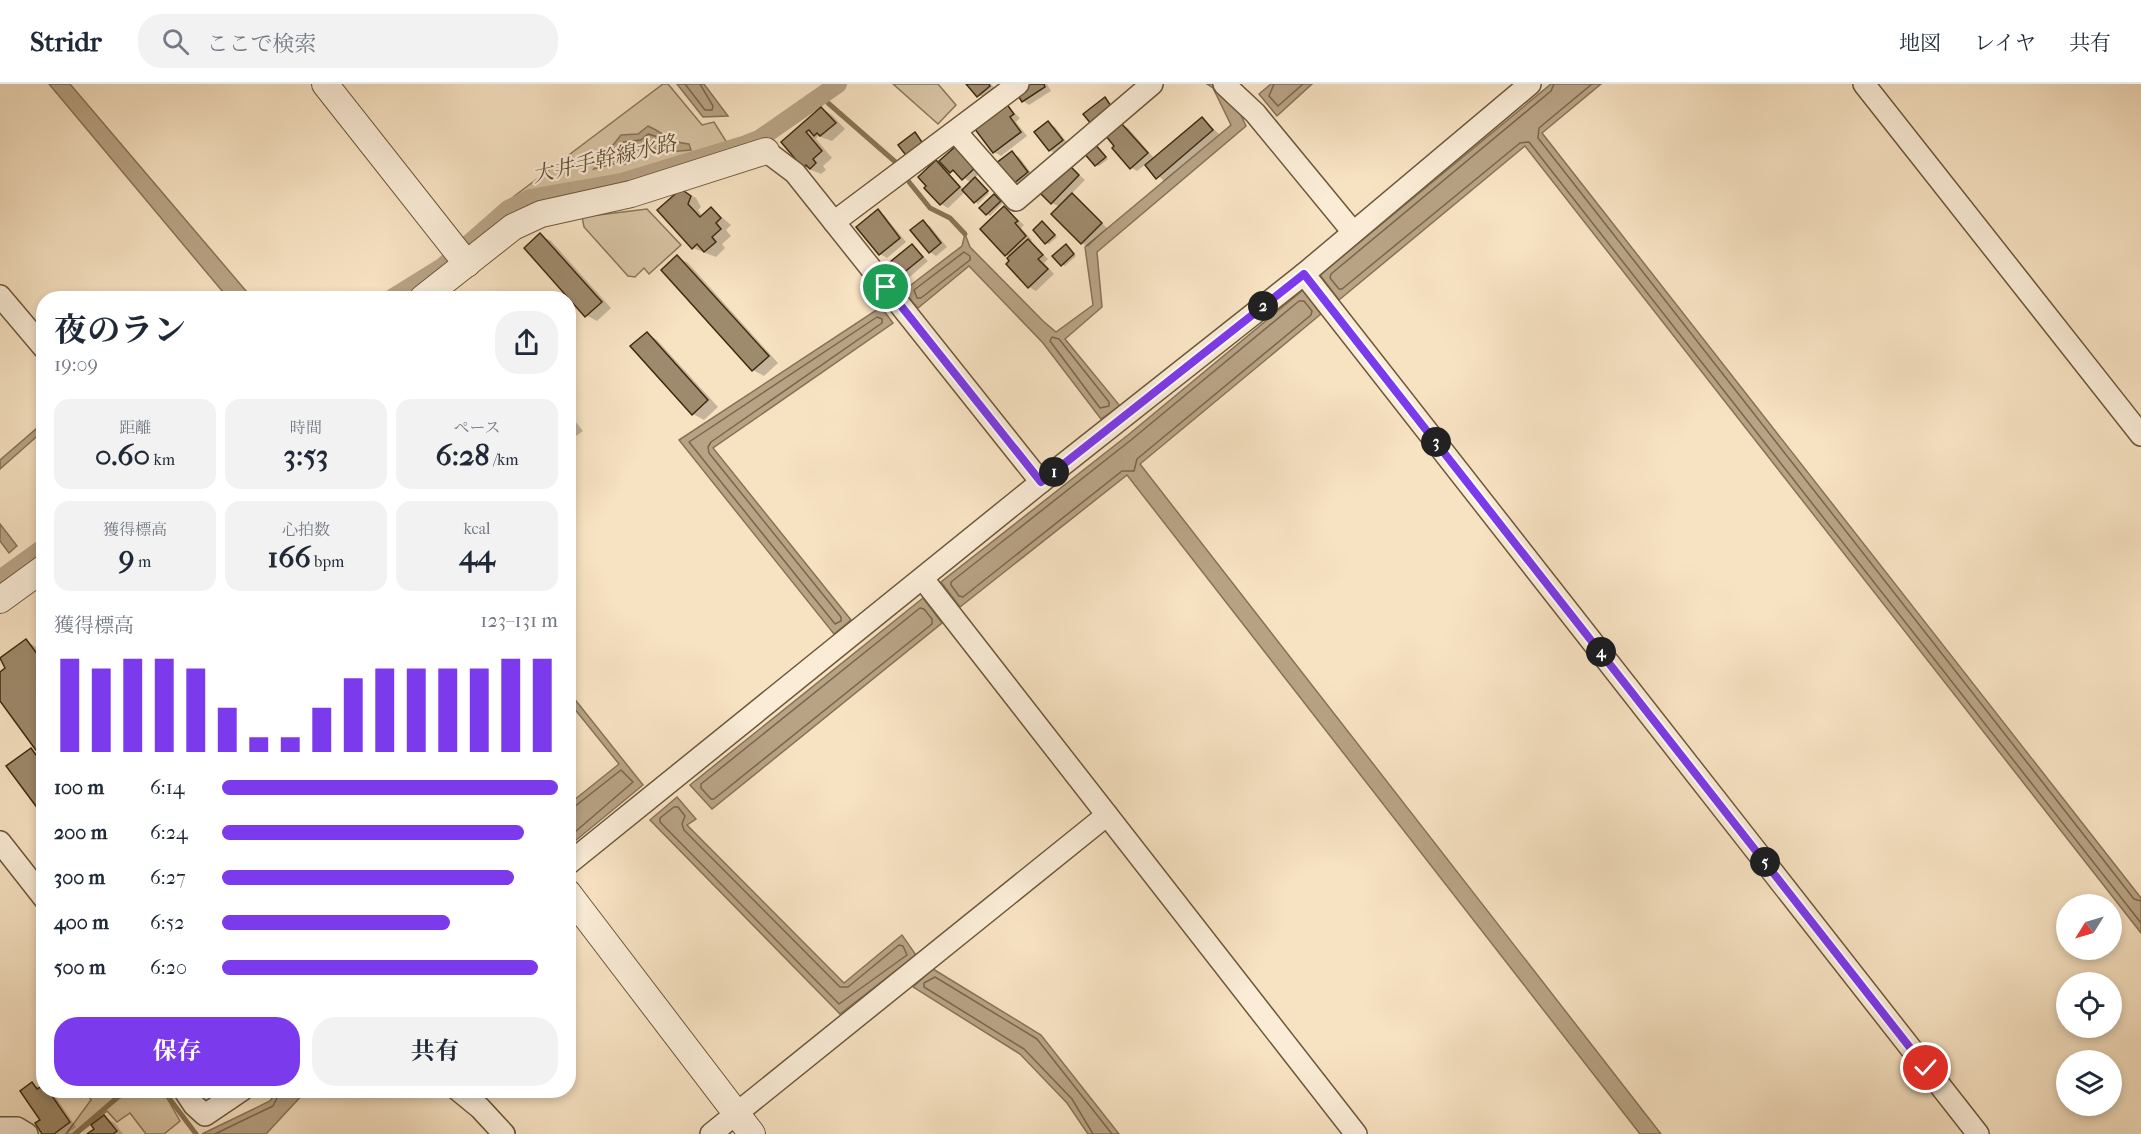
<!DOCTYPE html>
<html lang="ja">
<meta charset="utf-8">
<style>
body{margin:0;font-family:"IM FELL French Canon","Noto Serif JP",serif;background:#f2f2f3;color:#1f2937;height:100vh;display:flex;flex-direction:column;font-size:22px;white-space:nowrap}
*{box-sizing:border-box;margin:0}
p{font-size:20px;color:#747a83}
.icon{flex:none;width:33px;height:33px;fill:none;stroke:currentColor;stroke-width:2;stroke-linecap:round;stroke-linejoin:round}
.map{position:relative;flex:1;overflow:hidden}
.details{position:absolute;left:36px;top:207px;width:540px;height:807px;display:flex;flex-direction:column;background:#fff;border-radius:24px;box-shadow:0 3px 9px #0003}
.details>*{flex:none}
.needle{width:39px;rotate:233deg}
.tools{position:absolute;left:2056px;top:810px;display:grid;gap:12px}
.tools a{display:grid;place-items:center;width:66px;height:66px;border-radius:50%;background:#fff;box-shadow:0 3px 9px #0003;font-size:30px}
.pin{position:absolute;display:grid;place-items:center;width:51px;height:51px;color:#fff;margin:-26px;border:3px solid #fff;border-radius:50%;box-shadow:0 2px 6px #0007}
.km{position:absolute;width:30px;height:30px;margin:-15px;border-radius:50%;background:#222;color:#fff;font-size:16px;line-height:30px;text-align:center}
.round{display:grid;place-items:center;flex:none;width:63px;height:63px;border-radius:24px;background:#f2f2f3}
.headline{display:flex;align-items:center;justify-content:space-between;height:102px;padding:0 18px}
h1{font-size:33px;font-weight:700;line-height:45px}
.metrics{display:grid;grid-template-columns:repeat(3,1fr);gap:9px;height:102px;padding:6px 18px}
.metrics div{display:grid;align-content:center;border-radius:15px;background:#f2f2f3;text-align:center}
.metrics b{font-size:30px;font-weight:700}
.metrics small{font-size:16px;font-weight:400}
.metrics p{font-size:16px}
.chart{height:168px;padding:12px 18px}
.chart p{display:flex;justify-content:space-between}
.chart svg{width:100%;height:108px;margin-top:6px;stroke:#7c3aed;stroke-width:6}
.button{display:flex;gap:12px;margin-top:auto;padding:12px 18px}
.button a{flex:1;height:69px;border-radius:24px;background:#7c3aed;color:#fff;font-size:24px;font-weight:700;line-height:69px;text-align:center}
.button a+a{background:#f2f2f3;color:#1f2937}
ul{padding:0 18px;list-style:none;font-size:20px}
li{display:grid;grid-template-columns:96px 72px 1fr;align-items:center;height:45px}
li i{height:15px;border-radius:8px;background:#7c3aed}
header{display:flex;align-items:center;gap:36px;box-sizing:border-box;height:84px;padding:0 30px;background:#fff;border-bottom:2px solid #e0e1e3}
header strong{font-size:28px}
nav{display:flex;gap:33px;margin-inline-start:auto;font-size:21px}
.search{width:420px;height:54px;background:#f2f2f3;display:flex;align-items:center;gap:15px;box-sizing:border-box;padding:0 21px;border-radius:24px;color:#747a83;font-size:22px}
.map>svg:first-child{display:block}
</style>
<header>
<strong>Stridr</strong>
<div class="search"><svg class="icon" aria-label="search" viewBox="0 0 24 24"><circle cx="10" cy="10" r="6"/><path d="M15 15l6 6"/></svg>ここで検索</div>
<nav><a>地図</a><a>レイヤ</a><a>共有</a></nav>
</header>
<div class="map">
<svg width="2141" height="1050" viewBox="0 0 2141 1050">
<rect width="100%" height="100%" fill="#f7e2c2"/>
<filter id="stains"><feTurbulence type="fractalNoise" baseFrequency=".00333" numOctaves="4"/><feColorMatrix values="0 0 0 0 .2 0 0 0 0 .09 0 0 0 0 .02 0 0 0 .5 -.17"/></filter>
<radialGradient id="worn" r=".72"><stop offset=".6" stop-color="#630" stop-opacity="0"/><stop offset="1" stop-color="#630" stop-opacity=".3"/></radialGradient>
<g fill="#d7c3a3" stroke="#8a7658" stroke-width="1.5">
<path d="M 663,0 L 668,0 L 702,41 L 714,38 L 729,62 L 613,94 L 513,113 Z"/>
<path d="M 893,0 L 938,0 L 956,21 L 938,40 Z"/>
<path d="M 647,125 L 681,161 L 649,190 L 644,184 L 635,193 L 628,192 L 584,143 L 582,133 Z"/>
<path d="M 86,1007 L 163,1007 L 180,1037 L 164,1050 L 146,1050 L 130,1029 L 117,1038 L 107,1027 L 78,1050 L 66,1050 L 91,1016 Z"/>
</g>
<g fill="#b8a385" stroke="#877355" stroke-width="1.5">
<path d="M 49,0 L 70,0 L 252,214 L 228,214 Z"/>
<path d="M 677,0 L 704,0 L 728,32 L 703,33 Z"/>
<path d="M 1207,0 L 1213,0 L 1240,29 L 1246,42 L 1097,168 L 1102,223 L 1065,255 L 1120,322 L 1101,335 L 1043,259 L 969,182 L 918,224 L 903,207 L 962,162 L 965,150 L 970,163 L 1043,237 L 1056,248 L 1093,221 L 1085,163 L 1231,41 L 1213,4 Z"/>
<path d="M 1271,0 L 1312,0 L 1277,32 L 1259,10 Z"/>
<path d="M 1551,0 L 1601,0 L 1542,49 L 2141,814 L 2141,849 L 1525,62 L 1339,216 L 1320,191 Z"/>
<path d="M 648,42 C 666,50 669,58 689,60 L 691,66 L 668,68 L 651,64 L 625,80 L 612,80 L 594,85 L 621,51 L 638,50 Z"/>
<path d="M 1303,206 L 1321,230 L 1140,380 L 1661,1050 L 1640,1050 L 1127,391 L 960,523 L 941,498 L 1128,351 Z"/>
<path d="M 881,223 L 893,239 L 713,364 L 851,536 L 834,550 L 679,356 Z"/>
<path d="M 43,339 L 43,347 L 0,385 L 0,376 Z"/>
<path d="M 0,440 L 17,462 L 9,469 L 0,457 Z"/>
<path d="M 923,514 L 942,539 L 712,725 L 690,701 Z"/>
<path d="M 569,608 L 643,701 L 569,762 L 569,720 L 619,680 L 569,618 Z"/>
<path d="M 677,713 L 696,735 L 687,741 L 844,899 L 902,851 L 916,871 L 840,930 L 650,736 Z"/>
<path d="M 933,885 L 1041,951 L 1119,1050 L 1088,1050 L 1067,1019 L 1020,970 L 913,903 Z"/>
<path d="M 277,1007 L 306,1007 L 266,1050 L 202,1050 L 270,1017 Z"/>
</g>
<g fill="#0003" fill-rule="evenodd">
<path d="M 968,0 L 991,0 L 996,6 L 985,16 Z"/>
<path d="M 1028,0 L 1047,0 L 1051,7 L 1029,21 L 1023,17 Z"/>
<path d="M 1006,21 L 1020,34 L 1016,38 L 1027,52 L 1001,72 L 994,68 Z"/>
<path d="M 821,24 L 832,31 L 845,45 L 832,57 L 818,52 L 816,55 L 832,74 L 823,82 L 826,86 L 821,90 L 804,83 L 783,58 Z"/>
<path d="M 1202,34 L 1219,50 L 1164,97 L 1146,80 L 1137,87 L 1130,83 L 1121,41 L 1128,44 L 1155,75 Z"/>
<path d="M 1048,39 L 1055,43 L 1069,61 L 1056,70 L 1050,66 Z"/>
<path d="M 1094,61 L 1108,75 L 1099,82 L 1096,81 Z"/>
<path d="M 956,64 L 982,88 L 974,94 L 989,109 L 978,120 L 965,108 L 948,124 L 941,120 L 936,78 L 947,85 ZM 945,85 L 959,90 L 971,99 L 964,106 Z"/>
<path d="M 1012,69 L 1019,73 L 1034,93 L 1019,104 L 1013,100 Z"/>
<path d="M 1067,80 L 1085,96 L 1071,110 L 1107,144 L 1088,163 L 1082,159 L 1060,123 L 1052,119 Z"/>
<path d="M 686,108 L 696,114 L 701,123 L 698,126 L 703,133 L 712,125 L 731,141 L 726,146 L 731,152 L 722,160 L 725,164 L 716,173 L 693,164 Z"/>
<path d="M 997,113 L 1003,119 L 990,132 L 987,130 Z"/>
<path d="M 1005,124 L 1024,141 L 1021,144 L 1032,156 L 1030,158 L 1048,175 L 1044,179 L 1054,190 L 1036,207 L 1029,203 L 1010,173 L 1006,171 Z"/>
<path d="M 878,127 L 884,131 L 906,158 L 887,174 L 880,170 Z"/>
<path d="M 923,138 L 930,142 L 947,163 L 936,172 L 930,168 Z"/>
<path d="M 1043,139 L 1057,153 L 1049,160 L 1046,159 Z"/>
<path d="M 540,151 L 551,157 L 611,224 L 597,237 L 586,231 Z"/>
<path d="M 912,162 L 928,177 L 904,198 L 897,194 Z"/>
<path d="M 1069,164 L 1076,172 L 1065,182 L 1062,180 Z"/>
<path d="M 677,173 L 688,179 L 778,279 L 764,292 L 753,286 Z"/>
<path d="M 647,250 L 657,256 L 718,323 L 704,336 L 693,330 Z"/>
<path d="M 568,328 L 583,347 L 568,358 Z"/>
<path d="M 26,557 L 36,563 L 44,572 L 44,731 L 31,666 L 43,673 L 0,614 L 0,590 L 7,585 L 0,575 Z"/>
<path d="M 32,1000 L 44,1006 L 51,1006 L 76,1043 L 66,1050 L 44,1050 Z"/>
<path d="M 104,1033 L 115,1039 L 123,1050 L 90,1050 Z"/>
</g>
<g fill="none" stroke-linecap="round" stroke-linejoin="round">
<g stroke="#7a664a" stroke-width="1.5">
<path d="M 685,0 L 705,26 L 712,26 L 713,22 L 700,0"/>
<path d="M 1274,0 L 1269,12 L 1278,22 L 1303,0"/>
<path d="M 1554,0 L 1551,7 L 1331,190 L 1330,194 L 1339,205 L 1342,205 L 1520,59 L 1529,58 L 2141,839"/>
<path d="M 1592,0 L 1539,44 L 1538,54 L 2134,815 L 2141,817"/>
<path d="M 648,50 L 658,53 L 659,58 L 642,60 L 624,74 L 614,72 L 624,58 L 641,56 Z"/>
<path d="M 964,168 L 970,172 L 970,176 L 921,214 L 917,214 L 914,206 Z"/>
<path d="M 1299,217 L 1304,217 L 1312,227 L 1311,231 L 1137,375 L 1134,387 L 1122,387 L 963,513 L 959,512 L 951,501 L 951,498 L 1131,356 Z"/>
<path d="M 877,233 L 882,235 L 882,239 L 711,358 L 708,363 L 709,369 L 841,533 L 841,537 L 835,540 L 689,358 Z"/>
<path d="M 1052,253 L 1059,255 L 1109,318 L 1109,322 L 1100,324 L 1050,257 Z"/>
<path d="M 920,524 L 924,525 L 932,535 L 932,540 L 714,715 L 711,715 L 701,704 L 701,700 Z"/>
<path d="M 674,723 L 678,723 L 685,732 L 682,740 L 684,746 L 840,903 L 848,903 L 899,861 L 903,862 L 907,871 L 839,920 L 660,738 L 660,734 Z"/>
<path d="M 568,724 L 574,723 L 621,686 L 633,698 L 568,754"/>
<path d="M 215,1050 L 273,1022 L 281,1006"/>
<path d="M 1093,1050 L 1072,1015 L 1024,965 L 924,903 L 924,899 L 935,893 L 1037,955 L 1112,1050"/>
</g>
<g stroke="#877355" stroke-width="5">
<path d="M 828,19 L 900,82"/>
<path d="M 909,98 L 930,124 L 950,134 L 965,150"/>
<path d="M 163,1006 L 196,1050"/>
<path d="M 75,1050 L 118,1013 L 134,1006"/>
</g>
<g stroke="#b8a385" stroke-width="18">
<path d="M 392,214 L 442,183 L 508,125 L 530,114 L 621,98 L 746,60 L 759,55 L 838,0"/>
<path d="M 0,495 L 44,463"/>
</g>
</g>
<g fill="#9e8a6c" stroke="#3d2a0e" stroke-width="1.5">
<path d="M 966,0 L 989,0 L 990,2 L 977,13 Z"/>
<path d="M 1025,0 L 1044,0 L 1045,3 L 1022,18 L 1015,7 Z"/>
<path d="M 1105,13 L 1113,25 L 1092,41 L 1083,30 Z"/>
<path d="M 1006,19 L 1014,30 L 1010,33 L 1021,48 L 993,69 L 974,44 Z"/>
<path d="M 821,23 L 836,39 L 820,52 L 817,49 L 814,52 L 809,46 L 806,48 L 822,67 L 813,75 L 816,79 L 810,85 L 806,81 L 803,84 L 781,58 Z"/>
<path d="M 1202,33 L 1213,46 L 1156,95 L 1145,81 Z"/>
<path d="M 1048,37 L 1063,56 L 1049,67 L 1034,48 Z"/>
<path d="M 1121,39 L 1148,69 L 1130,85 L 1112,64 L 1114,62 L 1106,52 Z"/>
<path d="M 915,48 L 924,61 L 908,74 L 898,61 Z"/>
<path d="M 1094,59 L 1106,73 L 1095,82 L 1083,68 Z"/>
<path d="M 956,62 L 976,83 L 962,96 L 953,86 L 950,89 L 939,77 Z"/>
<path d="M 1012,67 L 1028,88 L 1012,101 L 995,80 Z"/>
<path d="M 936,76 L 960,103 L 940,121 L 924,104 L 926,102 L 918,93 Z"/>
<path d="M 1067,79 L 1079,91 L 1051,120 L 1038,107 Z"/>
<path d="M 975,93 L 988,107 L 974,119 L 962,106 Z"/>
<path d="M 681,105 L 691,112 L 688,120 L 700,133 L 711,123 L 721,134 L 716,139 L 721,145 L 712,153 L 716,158 L 704,168 L 697,160 L 692,165 L 657,126 Z"/>
<path d="M 1072,109 L 1102,139 L 1081,160 L 1051,130 Z"/>
<path d="M 994,110 L 1001,117 L 986,131 L 979,124 Z"/>
<path d="M 1004,122 L 1018,137 L 1015,139 L 1026,152 L 1005,172 L 980,145 Z"/>
<path d="M 878,125 L 900,154 L 879,171 L 856,143 Z"/>
<path d="M 923,136 L 941,159 L 929,169 L 910,146 Z"/>
<path d="M 1042,137 L 1055,151 L 1045,160 L 1033,146 Z"/>
<path d="M 540,149 L 602,218 L 585,233 L 524,164 Z"/>
<path d="M 1028,155 L 1043,171 L 1038,175 L 1048,185 L 1028,204 L 1006,180 L 1009,177 L 1007,174 Z"/>
<path d="M 912,160 L 923,173 L 896,195 L 885,182 Z"/>
<path d="M 1066,160 L 1074,170 L 1061,182 L 1052,172 Z"/>
<path d="M 677,171 L 769,272 L 752,287 L 661,186 Z"/>
<path d="M 647,248 L 708,316 L 692,331 L 630,262 Z"/>
<path d="M 26,555 L 44,579 L 44,733 L 6,682 L 31,664 L 36,671 L 38,669 L 0,617 L 0,588 L 5,584 L 0,574 Z"/>
<path d="M 32,998 L 37,1005 L 44,1001 L 44,1006 L 48,1006 L 70,1038 L 54,1050 L 42,1050 L 35,1039 L 40,1036 L 20,1007 Z"/>
<path d="M 104,1031 L 117,1047 L 113,1050 L 87,1050 L 94,1045 L 91,1041 Z"/>
</g>
<g fill="none" stroke-linecap="round" stroke-linejoin="round">
<defs>
<g id="minor">
<path d="M 1224,0 L 1255,29 L 1353,148"/>
<path d="M 1864,0 L 2141,351"/>
<path d="M 956,48 L 1016,116 L 1152,0"/>
<path d="M 834,138 L 1018,0"/>
<path d="M 1304,190 L 1978,1050"/>
<path d="M 0,212 L 44,264"/>
<path d="M 1041,398 L 1304,190 L 1530,0"/>
<path d="M 923,495 L 1356,1050"/>
<path d="M 0,758 L 44,814"/>
<path d="M 568,780 L 1041,398 L 795,89 L 766,67"/>
<path d="M 184,1006 L 194,1021 L 205,1031 L 242,1006"/>
<path d="M 458,1006 L 480,1024 L 504,1050"/>
<path d="M 0,1044 L 17,1044 L 27,1050"/>
<path d="M 711,1050 L 1107,731"/>
</g>
<g id="tertiary">
<path d="M 325,0 L 467,180"/>
<path d="M 423,214 L 513,143 L 541,130 L 631,110 L 766,67"/>
<path d="M 0,516 L 44,484"/>
<path d="M 568,809 L 752,1050"/>
</g>
</defs>
<use href="#minor" stroke="#6c583b" stroke-width="24"/>
<use href="#tertiary" stroke="#6c583b" stroke-width="28"/>
<use href="#minor" stroke="#faecd7" stroke-width="21"/>
<use href="#tertiary" stroke="#faecd7" stroke-width="26"/>
</g>
<g fill="none" stroke-linecap="round" stroke-linejoin="round">
<defs>
<path id="route" d="M 886,203 L 1041,398 L 1304,190 L 1926,984"/>
</defs>
<use href="#route" stroke="#fff" stroke-width="12"/>
<use href="#route" stroke="#7c3aed" stroke-width="8"/>
</g>
<g text-anchor="middle" dominant-baseline="central" stroke-width="4.5" stroke-linejoin="round" paint-order="stroke">
<g font-size="21" font-style="italic" fill="#624e32" stroke="#faecd7">
<text transform="translate(604 75) rotate(-13)">大井手幹線水路</text>
</g>
</g>
<rect width="100%" height="100%" filter="url(#stains)"/>
<rect width="100%" height="100%" fill="url(#worn)"/>
</svg>
<div class="tools">
<a><svg class="needle" viewBox="-14 -14 28 28"><path d="M0-13l5 13h-10z" fill="#e53935"/><path d="M0 13l5-13h-10z" fill="#747a83"/></svg></a>
<a><svg class="icon" aria-label="locate" viewBox="0 0 24 24"><circle cx="12" cy="12" r="6"/><path d="M12 2v4M12 18v4M2 12h4M18 12h4"/></svg></a>
<a><svg class="icon" aria-label="layers" viewBox="0 0 24 24"><path d="M12 4l9 5-9 5-9-5zM3 14l9 5 9-5"/></svg></a>
</div>
<div class="pin" style="left:886px;top:203px;background:#1e9e55"><svg class="icon" aria-label="arrive" viewBox="0 0 24 24"><path d="M6 21V4h12l-3 4 3 4H6"/></svg></div>
<div class="pin" style="left:1926px;top:984px;background:#d93025"><svg class="icon" aria-label="check" viewBox="0 0 24 24"><path d="M5 12l5 5 9-10"/></svg></div>
<b class="km" style="left:1054px;top:388px">1</b>
<b class="km" style="left:1263px;top:222px">2</b>
<b class="km" style="left:1436px;top:358px">3</b>
<b class="km" style="left:1601px;top:568px">4</b>
<b class="km" style="left:1765px;top:778px">5</b>
<section class="details">
<div class="headline"><div><h1>夜のラン</h1><p>19:09</p></div><a class="round"><svg class="icon" aria-label="share" viewBox="0 0 24 24"><path d="M12 15V3M7 8l5-5 5 5M5 13v7h14v-7"/></svg></a></div>
<div class="metrics">
<div><p>距離</p><b>0.60<small> km</small></b></div>
<div><p>時間</p><b>3:53</b></div>
<div><p>ペース</p><b>6:28<small> /km</small></b></div>
</div>
<div class="metrics">
<div><p>獲得標高</p><b>9<small> m</small></b></div>
<div><p>心拍数</p><b>166<small> bpm</small></b></div>
<div><p>kcal</p><b>44</b></div>
</div>
<div class="chart"><p><span>獲得標高</span>123–131 m</p>
<svg viewBox="0 0 160 44" preserveAspectRatio="none"><path d="M5 44V6M15 44V10M25 44V6M35 44V6M45 44V10M55 44V26M65 44V38M75 44V38M85 44V26M95 44V14M105 44V10M115 44V10M125 44V10M135 44V10M145 44V6M155 44V6"/></svg>
</div>
<ul>
<li><b>100 m</b>6:14<i style="width:100%"></i></li>
<li><b>200 m</b>6:24<i style="width:90%"></i></li>
<li><b>300 m</b>6:27<i style="width:87%"></i></li>
<li><b>400 m</b>6:52<i style="width:68%"></i></li>
<li><b>500 m</b>6:20<i style="width:94%"></i></li>
</ul>
<div class="button"><a>保存</a><a>共有</a></div>
</section>
</div>
